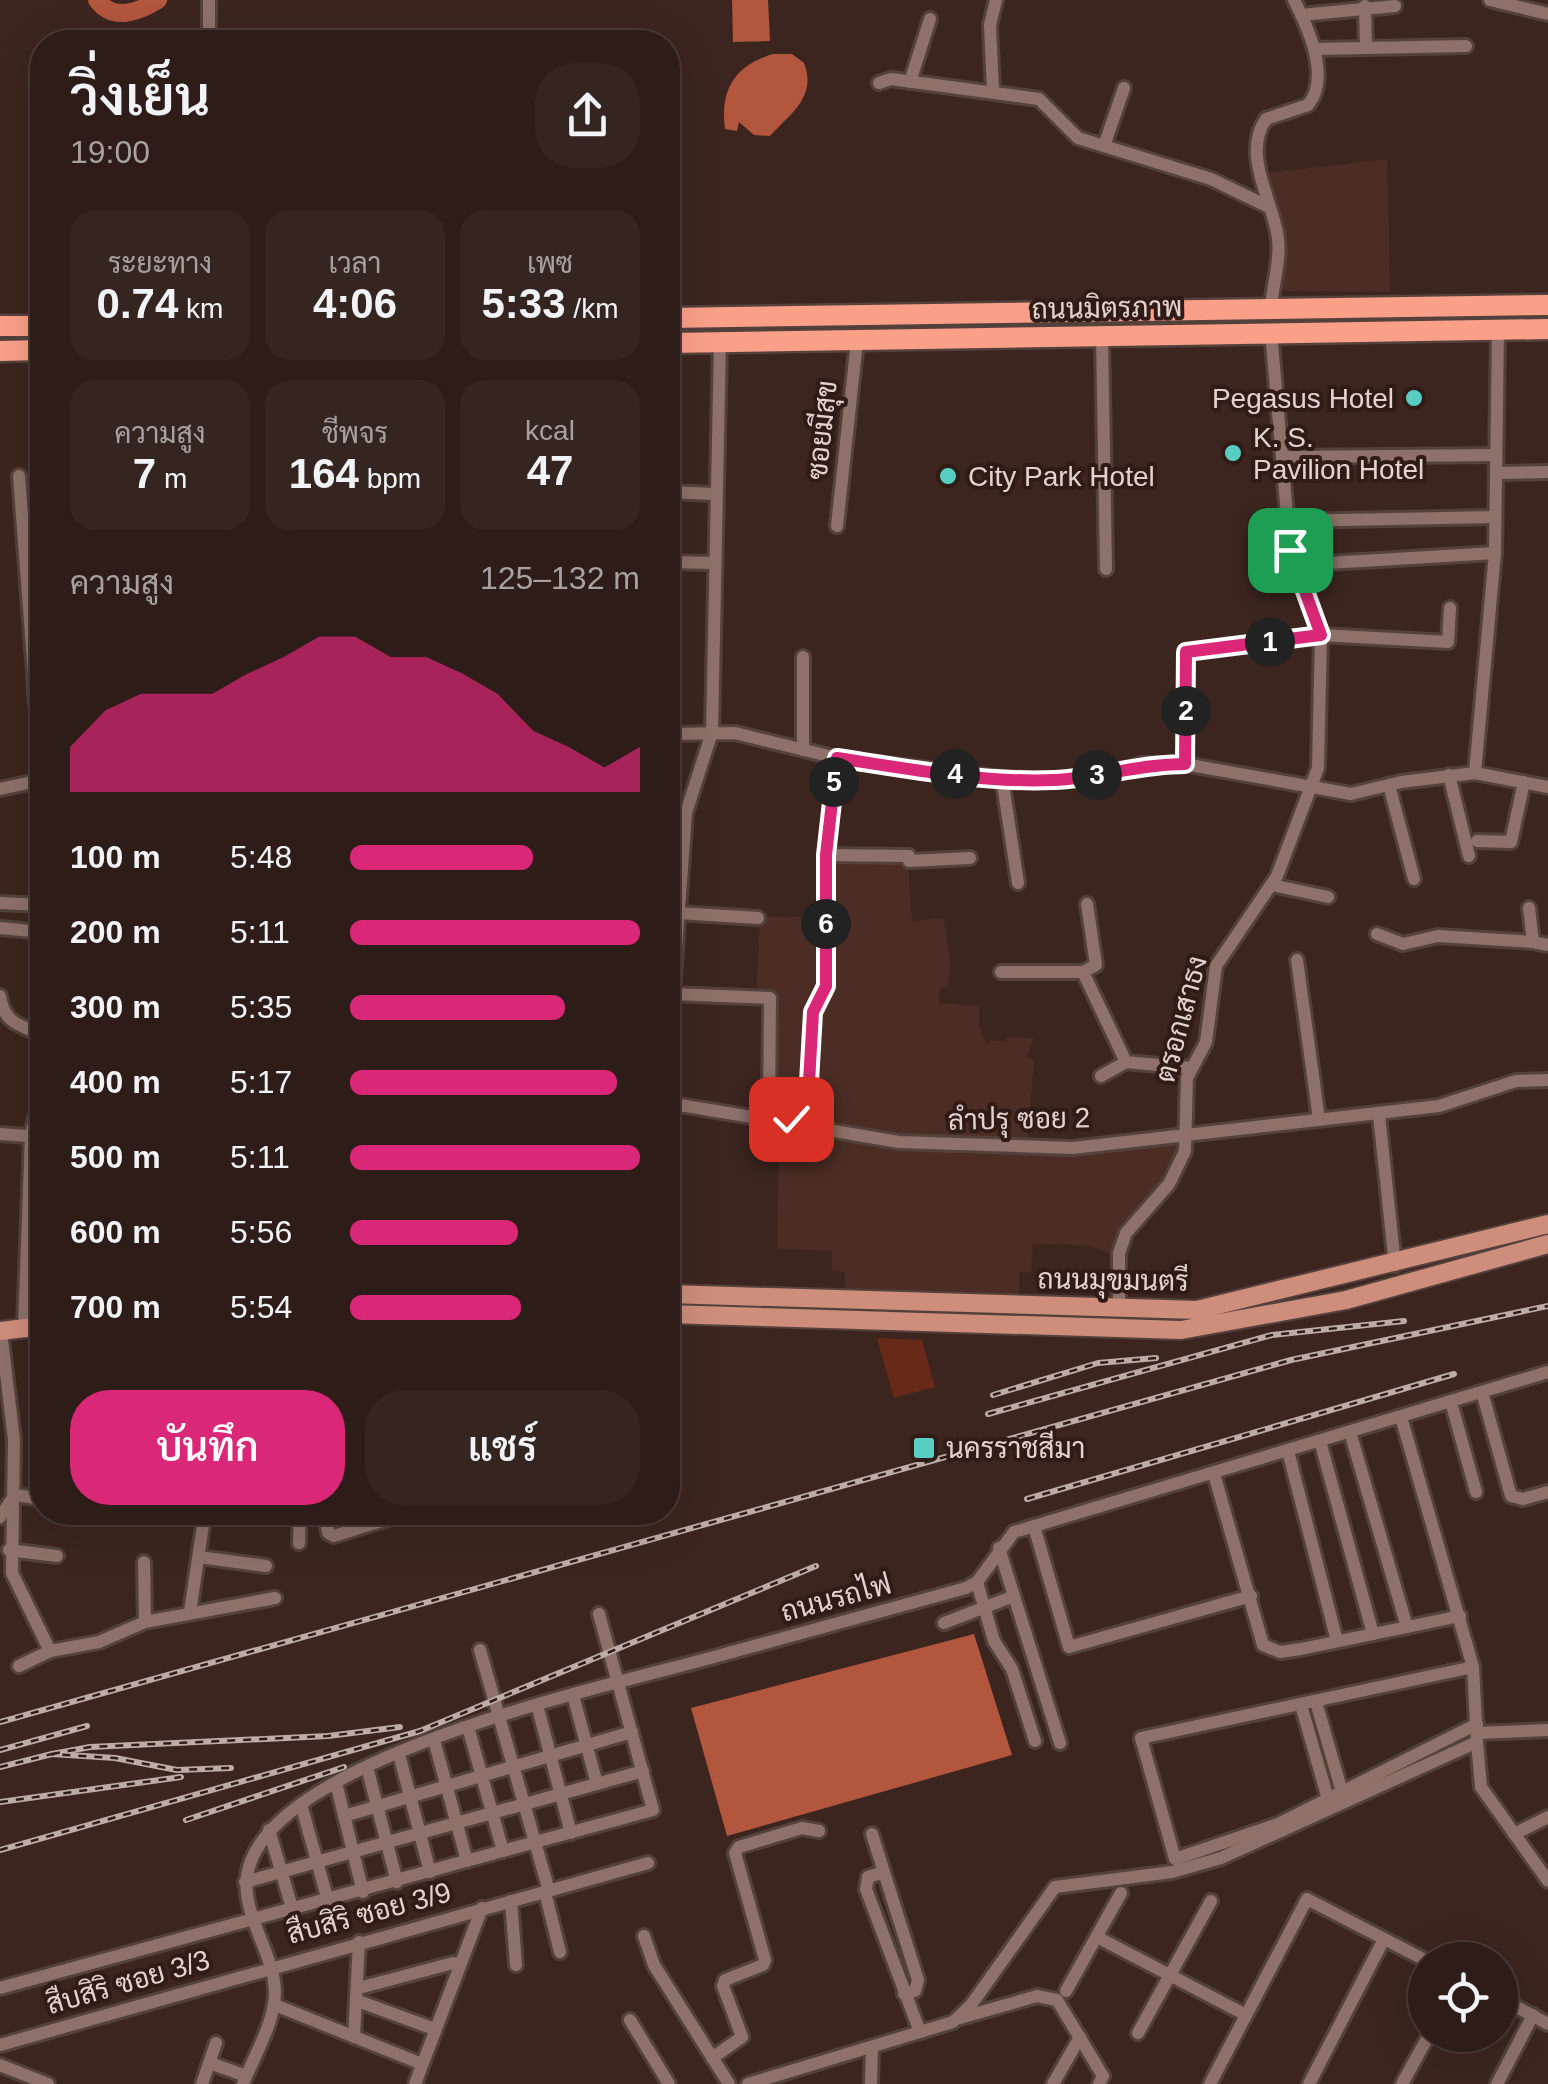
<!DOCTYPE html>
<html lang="th">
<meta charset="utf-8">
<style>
body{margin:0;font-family:Helvetica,Sarabun,sans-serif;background:#352520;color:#f1f3f6;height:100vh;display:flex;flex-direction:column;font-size:38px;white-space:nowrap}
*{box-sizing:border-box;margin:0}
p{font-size:32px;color:#a7a1a1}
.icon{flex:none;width:55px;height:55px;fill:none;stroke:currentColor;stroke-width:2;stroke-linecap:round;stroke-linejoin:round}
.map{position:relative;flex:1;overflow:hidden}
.sheet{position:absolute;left:30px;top:30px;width:650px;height:1495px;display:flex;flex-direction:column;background:#2d1c17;border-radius:40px;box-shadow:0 10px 40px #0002,0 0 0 2px #483a36}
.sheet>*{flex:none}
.buttons{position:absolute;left:1408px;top:1942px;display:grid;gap:20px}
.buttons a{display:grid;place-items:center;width:110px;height:110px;border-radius:50%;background:#2d1c17;box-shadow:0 10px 40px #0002,0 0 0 2px #483a36;font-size:50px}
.pin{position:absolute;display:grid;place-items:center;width:85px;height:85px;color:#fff;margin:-42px;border-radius:20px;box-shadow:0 5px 15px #0006}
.km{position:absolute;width:50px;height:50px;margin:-25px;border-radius:50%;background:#222;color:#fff;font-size:28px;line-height:50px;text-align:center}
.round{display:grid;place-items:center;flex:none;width:105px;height:105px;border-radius:40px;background:#352520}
.overview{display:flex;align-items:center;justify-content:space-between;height:170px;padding:0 40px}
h1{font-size:55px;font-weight:600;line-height:75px}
.metrics{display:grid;grid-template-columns:repeat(3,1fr);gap:15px;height:170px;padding:10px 40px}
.metrics div{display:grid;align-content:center;border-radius:25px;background:#352520;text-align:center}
.metrics b{font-size:42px;font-weight:600}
.metrics small{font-size:28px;font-weight:400}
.metrics p{font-size:28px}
.chart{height:280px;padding:20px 40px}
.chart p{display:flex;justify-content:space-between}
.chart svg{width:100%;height:180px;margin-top:10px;fill:#db2777;opacity:.7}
.action{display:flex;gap:20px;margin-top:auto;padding:20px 40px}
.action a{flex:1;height:115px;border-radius:40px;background:#db2777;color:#fff;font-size:40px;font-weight:600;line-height:115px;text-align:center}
.action a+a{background:#352520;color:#f1f3f6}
ul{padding:0 40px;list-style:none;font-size:32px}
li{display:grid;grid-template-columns:160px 120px 1fr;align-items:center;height:75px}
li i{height:25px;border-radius:12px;background:#db2777}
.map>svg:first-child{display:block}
</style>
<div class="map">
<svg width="1548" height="2084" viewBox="0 0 1548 2084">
<rect width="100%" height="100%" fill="#3c251f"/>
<g fill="#4b2d25">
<path d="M 1387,159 L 1390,292 L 1277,291 L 1267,173 Z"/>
<path d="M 830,859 L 902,859 L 908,868 L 912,921 L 944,918 L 951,969 L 947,987 L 940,987 L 939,1003 L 979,1006 L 979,1024 L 986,1046 L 990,1041 L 1006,1041 L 1007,1037 L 1034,1038 L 1027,1056 L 1034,1061 L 1027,1143 L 839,1129 L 773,1113 L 773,1006 L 756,997 L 760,916 L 832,918 Z"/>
<path d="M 779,1129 L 919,1151 L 1074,1156 L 1182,1136 L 1171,1170 L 1120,1233 L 1112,1254 L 1085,1245 L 1033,1244 L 1031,1273 L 1019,1272 L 1019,1298 L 844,1293 L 845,1272 L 832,1271 L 832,1251 L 777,1249 Z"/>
</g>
<path fill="#692918" d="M 877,1338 L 922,1340 L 935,1387 L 894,1398 Z"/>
<g fill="#b2563d">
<path d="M 732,0 L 768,0 L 770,41 L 733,42 Z"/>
<path d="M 773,54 L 792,54 L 804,63 C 817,97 791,113 770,136 L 754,135 L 739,122 L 737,131 L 725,129 C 720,92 733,66 773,54 Z"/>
<path d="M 974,1634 L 1012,1755 L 727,1836 L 691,1708 Z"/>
</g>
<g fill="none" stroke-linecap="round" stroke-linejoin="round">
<path stroke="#b2563d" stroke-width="18" d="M 97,0 C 113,22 139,12 158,0"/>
<defs>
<g id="minor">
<path d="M 1490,0 L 1548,14"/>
<path d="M 1365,6 L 1366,48"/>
<path d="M 1301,15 L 1395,6"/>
<path d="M 209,42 L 209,0"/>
<path d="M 1315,49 L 1466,46"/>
<path d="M 910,82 L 930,19"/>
<path d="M 879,83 L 891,79 L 1039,99 L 1078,138 L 1211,179 L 1267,206"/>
<path d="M 993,91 L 990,25 L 996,0"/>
<path d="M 1104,146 L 1124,88"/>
<path d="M 1271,309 C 1272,286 1281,262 1278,239 C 1274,202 1241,155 1266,119 L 1308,105 C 1331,78 1308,27 1294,0"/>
<path d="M 1102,335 L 1106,569"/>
<path d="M 1285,457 L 1496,455"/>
<path d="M 1496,473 L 1548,472"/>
<path d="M 19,476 L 42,780"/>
<path d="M 668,492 L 714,494"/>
<path d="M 1288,521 L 1495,517"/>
<path d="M 837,526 L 857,341"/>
<path d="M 668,562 L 713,563"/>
<path d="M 1294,565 L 1495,553"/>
<path d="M 668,734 L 735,733 L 837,758 L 1002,778 L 1054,780 L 1112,773 L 1142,764 L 1185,764 L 1351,794 L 1401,782 L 1475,773 L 1548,787"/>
<path d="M 803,750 L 803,657"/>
<path d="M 1185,764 L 1187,652 L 1321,635 L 1448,642 L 1450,608"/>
<path d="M 1475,773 L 1495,553 L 1498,329"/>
<path d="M 1449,775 L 1469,856"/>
<path d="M 1002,778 L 1018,883"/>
<path d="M 1389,785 L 1414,879"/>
<path d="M 0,789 L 42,780"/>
<path d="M 1477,841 L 1511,842 L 1524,782"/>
<path d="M 826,855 L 909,856"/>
<path d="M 909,861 L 970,858"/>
<path d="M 1272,885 L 1328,897"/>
<path d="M 0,903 L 42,905"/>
<path d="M 1529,908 L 1533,942 L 1548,945"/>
<path d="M 678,913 L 758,918"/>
<path d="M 0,928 L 42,932"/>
<path d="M 1377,934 L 1403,944 L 1438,936 L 1533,942"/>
<path d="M 1297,960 L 1319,1119"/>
<path d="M 1001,972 L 1083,972 L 1126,1062 L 1191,1068"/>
<path d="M 1083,972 L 1096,965 L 1087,904"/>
<path d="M 672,994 L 770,998 L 769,1118"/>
<path d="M 0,996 C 4,1023 19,1025 42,1035"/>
<path d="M 668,1058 L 686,813 L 712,732 L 720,342"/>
<path d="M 1101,1076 L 1126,1062"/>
<path d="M 668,1103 L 899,1142 L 1073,1148 L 1439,1106 L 1516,1081 L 1548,1080"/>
<path d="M 1379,1115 L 1395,1265"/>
<path d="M 784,1123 L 804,1110 L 808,1100 L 813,1012 L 827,986 L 826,855 L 837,758"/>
<path d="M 0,1134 L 42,1137"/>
<path d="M 1119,1308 L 1119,1253 L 1126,1233 L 1169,1184 L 1185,1151 L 1187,1078 L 1206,1042 L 1216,966 L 1277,876 L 1318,768 L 1321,635 L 1290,549 L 1271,332"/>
<path d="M 24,1327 L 31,1134 L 42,1093"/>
<path d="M 1,1331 L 14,1440 L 12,1573 L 50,1651"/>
<path d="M 1482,1392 L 1511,1496 L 1523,1499 L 1548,1492"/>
<path d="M 1451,1402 L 1476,1492"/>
<path d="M 1350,1432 L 1407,1627"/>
<path d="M 1320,1441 L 1373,1634"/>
<path d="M 1288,1451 L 1337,1641"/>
<path d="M 1214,1474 L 1263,1645 L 1280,1652 L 1301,1649 L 1460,1616"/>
<path d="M 325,1512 L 328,1533 L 334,1536 L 410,1512"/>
<path d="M 0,1517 L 15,1495 L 42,1499"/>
<path d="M 1034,1526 L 1069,1647 L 1251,1596"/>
<path d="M 299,1543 L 300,1512"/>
<path d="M 999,1548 L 1060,1743"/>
<path d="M 9,1550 L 57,1556"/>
<path d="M 199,1557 L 266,1566"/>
<path d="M 144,1562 L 145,1622"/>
<path d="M 977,1582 L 994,1641 L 1012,1669 L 1035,1741"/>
<path d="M 190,1612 L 205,1512"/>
<path d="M 944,1623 L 1014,1596"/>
<path d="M 480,1650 L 549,1891"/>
<path d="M 19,1666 L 50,1651 L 99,1642 L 145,1622 L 275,1598"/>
<path d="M 1473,1667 L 1141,1738 L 1175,1859 L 1278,1824 L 1477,1724"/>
<path d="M 573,1695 L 597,1784"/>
<path d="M 1316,1702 L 1342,1792"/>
<path d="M 537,1705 L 571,1833"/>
<path d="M 1301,1705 L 1328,1799"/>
<path d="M 468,1727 L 503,1851"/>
<path d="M 1478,1733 L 1548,1730"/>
<path d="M 434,1740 L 467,1861"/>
<path d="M 1477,1742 L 1481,1787 L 1548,1881"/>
<path d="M 399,1754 L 430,1872"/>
<path d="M 367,1767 L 397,1882"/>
<path d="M 336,1783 L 363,1892"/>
<path d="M 301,1804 L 328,1901"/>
<path d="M 344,1816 L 632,1732"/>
<path d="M 269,1830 L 293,1911"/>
<path d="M 872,1834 L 918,1980 L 915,1991 L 904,1994"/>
<path d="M 1514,1834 L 1548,1817"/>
<path d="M 884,1872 L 868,1877 L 866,1889 L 920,2032"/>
<path d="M 245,1882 L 643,1771"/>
<path d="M 545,1892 L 560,1952"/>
<path d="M 511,1901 L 516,1965"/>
<path d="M 644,1936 L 654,1965 L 729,2084"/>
<path d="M 1097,1937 L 1246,2015"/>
<path d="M 0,1988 L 653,1810 L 599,1614"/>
<path d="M 359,1988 L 453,1963"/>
<path d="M 1066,1991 L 1121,1893"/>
<path d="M 1500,1998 L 1548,2024"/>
<path d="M 358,2001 L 429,2027"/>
<path d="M 275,2005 L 422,2064"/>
<path d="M 960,2018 L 1037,1996 L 1057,2000 L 1103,2076 L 1099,2084"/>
<path d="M 630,2020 L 669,2084"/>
<path d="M 1138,2033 L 1211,1901"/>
<path d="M 354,2037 L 359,1942"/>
<path d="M 0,2045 L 648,1863"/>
<path d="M 712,2058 L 742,2037 L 723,1986 L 725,1980 L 763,1965 L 765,1960 L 735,1853 L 739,1847 L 802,1828 L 819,1831"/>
<path d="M 210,2063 L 246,2076"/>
<path d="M 0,2065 L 48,2084"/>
<path d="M 202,2084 L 216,2043"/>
<path d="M 243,2084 C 254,2056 275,2022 275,1992 C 274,1947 233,1907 251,1861 C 292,1755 599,1688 703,1660 C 791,1636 878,1612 966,1588 L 977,1582 L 1014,1532 L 1548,1372"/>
<path d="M 415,2084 L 482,1908"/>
<path d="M 748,2084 L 953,2022 L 971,2005 L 1055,1887 L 1172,1872 L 1221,1858 L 1477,1742 L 1473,1667 L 1401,1417"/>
<path d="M 871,2084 L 872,2047"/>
<path d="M 1053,2084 L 1080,2037"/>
<path d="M 1210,2084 L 1307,1899 L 1425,1960"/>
<path d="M 1309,2084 L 1384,1939"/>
<path d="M 1402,2084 L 1429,2035"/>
<path d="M 1497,2084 L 1533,2015"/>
</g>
<g id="major">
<path d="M 668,1294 L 1197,1310 L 1548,1224"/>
<path d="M 668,1314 L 1181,1330 L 1346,1300 L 1548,1244"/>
<path d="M 0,1331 L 42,1326"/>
</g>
<g id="highway">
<path d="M 668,318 L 1548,305"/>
<path d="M 0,326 L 42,326"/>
<path d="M 668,343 L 1548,329"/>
<path d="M 0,351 L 42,350"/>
</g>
</defs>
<use href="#minor" stroke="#54413c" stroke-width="18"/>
<use href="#major" stroke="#54413c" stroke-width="22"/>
<use href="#highway" stroke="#54413c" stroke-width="25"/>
<use href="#minor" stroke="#8d716a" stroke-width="12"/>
<use href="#major" stroke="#cf8d7c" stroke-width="18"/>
<use href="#highway" stroke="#fba088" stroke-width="20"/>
<defs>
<g id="rail">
<path d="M 993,1395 L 1098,1363 L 1156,1358"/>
<path d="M 988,1414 L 1272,1335 L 1404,1321"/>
<path d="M 1027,1499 L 1454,1374"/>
<path d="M 0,1722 L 1291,1360 L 1548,1306"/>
<path d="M 0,1750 L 87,1726"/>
<path d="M 52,1754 L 90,1747 L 328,1736 L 400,1727"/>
<path d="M 0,1767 L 52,1754 L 115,1758 L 177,1770 L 231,1768"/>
<path d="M 0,1802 L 181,1777"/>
<path d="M 186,1820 L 344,1767"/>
<path d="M 0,1850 L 420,1731 L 816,1566"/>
</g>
</defs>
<use href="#rail" stroke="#bdaba7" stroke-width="6"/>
<use href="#rail" stroke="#311b16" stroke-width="2.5" stroke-dasharray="8" stroke-linecap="butt"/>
</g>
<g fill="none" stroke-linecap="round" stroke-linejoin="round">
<defs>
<path id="route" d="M 791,1119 L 804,1110 L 808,1100 L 813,1012 L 826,986 L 826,855 L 837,758 C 908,769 982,783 1054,780 C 1099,778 1140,764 1185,764 L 1186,652 L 1321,635 L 1290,550"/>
</defs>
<use href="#route" stroke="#fff" stroke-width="20"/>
<use href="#route" stroke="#db2777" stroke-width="12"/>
</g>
<g fill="#57cec1" stroke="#311b16" stroke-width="4">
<circle cx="1414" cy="398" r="10"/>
<circle cx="1233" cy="453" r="10"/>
<circle cx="948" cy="476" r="10"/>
<rect x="912" y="1436" width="24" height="24" rx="5"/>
</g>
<g text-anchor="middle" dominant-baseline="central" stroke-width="8" stroke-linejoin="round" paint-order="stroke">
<g font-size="28" fill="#e3d3cf" stroke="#311b16">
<text transform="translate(1107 308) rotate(-1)">ถนนมิตรภาพ</text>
<text transform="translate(822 430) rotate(-84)">ซอยมีสุข</text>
<text transform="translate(1181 1019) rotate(-75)">ตรอกเสาธง</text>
<text transform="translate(1019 1119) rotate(-1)">ลำปรุ ซอย 2</text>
<text transform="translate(1113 1280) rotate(1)">ถนนมุขมนตรี</text>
<text transform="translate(836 1598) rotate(-15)">ถนนรถไฟ</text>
<text transform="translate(369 1913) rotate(-15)">สืบสิริ ซอย 3/9</text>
<text transform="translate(128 1982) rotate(-16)">สืบสิริ ซอย 3/3</text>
</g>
<g font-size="28" fill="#e3d3cf" stroke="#311b16" text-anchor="start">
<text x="1394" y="398" text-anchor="end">Pegasus Hotel</text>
<text x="1253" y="437">K. S.<tspan x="1253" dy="32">Pavilion Hotel</tspan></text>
<text x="968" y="476">City Park Hotel</text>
<text x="946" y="1448">นครราชสีมา</text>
</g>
</g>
</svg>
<div class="buttons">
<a><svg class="icon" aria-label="locate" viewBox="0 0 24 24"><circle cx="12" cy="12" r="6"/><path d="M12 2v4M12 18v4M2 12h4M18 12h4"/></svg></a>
</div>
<div class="pin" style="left:1290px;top:550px;background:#1e9e55"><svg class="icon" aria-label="arrive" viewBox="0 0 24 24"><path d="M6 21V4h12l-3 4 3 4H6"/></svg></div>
<div class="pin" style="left:791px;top:1119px;background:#d93025"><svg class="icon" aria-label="check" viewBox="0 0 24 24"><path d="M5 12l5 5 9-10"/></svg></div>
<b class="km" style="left:1270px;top:642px">1</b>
<b class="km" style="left:1186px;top:711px">2</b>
<b class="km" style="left:1097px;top:775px">3</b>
<b class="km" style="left:955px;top:774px">4</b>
<b class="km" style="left:834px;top:782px">5</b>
<b class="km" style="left:826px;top:924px">6</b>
<section class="sheet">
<div class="overview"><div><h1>วิ่งเย็น</h1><p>19:00</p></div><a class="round"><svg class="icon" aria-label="share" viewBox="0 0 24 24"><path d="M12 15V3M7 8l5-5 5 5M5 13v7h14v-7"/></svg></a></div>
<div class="metrics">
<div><p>ระยะทาง</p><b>0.74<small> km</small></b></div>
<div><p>เวลา</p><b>4:06</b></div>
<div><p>เพซ</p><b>5:33<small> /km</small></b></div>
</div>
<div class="metrics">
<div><p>ความสูง</p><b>7<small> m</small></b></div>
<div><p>ชีพจร</p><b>164<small> bpm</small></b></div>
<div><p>kcal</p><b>47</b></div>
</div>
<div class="chart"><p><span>ความสูง</span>125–132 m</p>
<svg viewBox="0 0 160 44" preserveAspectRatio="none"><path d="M0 44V33L10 24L20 20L30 20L40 20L50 15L60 11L70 6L80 6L90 11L100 11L110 15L120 20L130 29L140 33L150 38L160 33V44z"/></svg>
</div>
<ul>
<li><b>100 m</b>5:48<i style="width:63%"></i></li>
<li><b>200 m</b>5:11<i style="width:100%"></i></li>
<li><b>300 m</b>5:35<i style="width:74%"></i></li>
<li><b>400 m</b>5:17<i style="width:92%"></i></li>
<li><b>500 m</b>5:11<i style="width:100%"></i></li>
<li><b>600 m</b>5:56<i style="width:58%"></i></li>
<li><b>700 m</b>5:54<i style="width:59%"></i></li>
</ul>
<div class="action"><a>บันทึก</a><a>แชร์</a></div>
</section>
</div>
